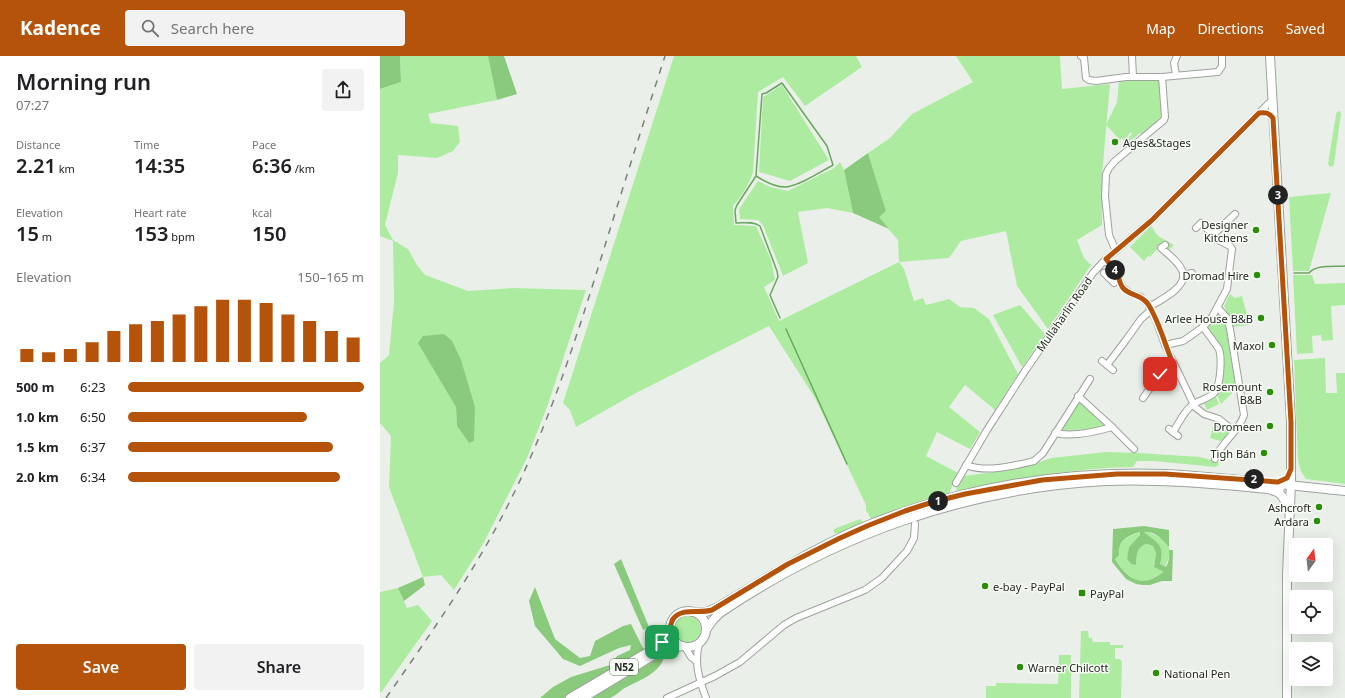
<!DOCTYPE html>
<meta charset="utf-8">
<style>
body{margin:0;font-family:"Noto Sans",sans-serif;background:#f2f2f2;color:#202124;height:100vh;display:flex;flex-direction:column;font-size:15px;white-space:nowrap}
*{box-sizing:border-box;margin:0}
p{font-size:13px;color:#757577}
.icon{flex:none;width:22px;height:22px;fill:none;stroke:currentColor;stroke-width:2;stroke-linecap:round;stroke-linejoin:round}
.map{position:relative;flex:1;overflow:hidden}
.side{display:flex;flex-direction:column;background:#fff;width:380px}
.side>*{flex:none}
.needle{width:26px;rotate:15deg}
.controls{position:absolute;left:909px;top:482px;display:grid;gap:8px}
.controls a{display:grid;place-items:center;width:44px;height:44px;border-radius:4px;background:#fff;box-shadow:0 4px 16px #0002;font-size:20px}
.pin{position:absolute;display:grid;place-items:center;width:34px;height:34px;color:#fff;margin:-17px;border-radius:8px;box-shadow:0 2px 6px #0006}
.km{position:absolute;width:20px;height:20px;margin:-10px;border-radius:50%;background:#222;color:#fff;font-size:11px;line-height:20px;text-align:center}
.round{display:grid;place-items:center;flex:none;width:42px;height:42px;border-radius:4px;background:#f2f2f2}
.summary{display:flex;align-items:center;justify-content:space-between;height:68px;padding:0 16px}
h1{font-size:22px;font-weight:600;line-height:30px}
.stats{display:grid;grid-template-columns:repeat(3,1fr);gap:6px;height:68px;padding:4px 16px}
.stats div{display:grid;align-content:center}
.stats b{font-size:20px;font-weight:600}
.stats small{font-size:11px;font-weight:400}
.stats p{font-size:11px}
.chart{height:112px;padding:8px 16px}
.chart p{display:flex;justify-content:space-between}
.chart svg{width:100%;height:72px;margin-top:4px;stroke:#b45309;stroke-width:6}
.button{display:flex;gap:8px;margin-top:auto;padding:8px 16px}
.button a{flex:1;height:46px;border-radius:4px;background:#b45309;color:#fff;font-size:16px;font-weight:600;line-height:46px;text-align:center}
.button a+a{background:#f2f2f2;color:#202124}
ul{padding:0 16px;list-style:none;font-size:13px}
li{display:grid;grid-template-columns:64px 48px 1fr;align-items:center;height:30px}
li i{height:10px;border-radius:5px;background:#b45309}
header{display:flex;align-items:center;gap:24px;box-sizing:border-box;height:56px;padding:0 20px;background:#b45309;color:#fff}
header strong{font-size:19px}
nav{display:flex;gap:22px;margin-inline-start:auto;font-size:14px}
.search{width:280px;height:36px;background:#f2f2f2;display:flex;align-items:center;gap:10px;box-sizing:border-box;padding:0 14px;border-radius:4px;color:#757577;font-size:15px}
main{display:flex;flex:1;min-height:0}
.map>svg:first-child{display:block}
</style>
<header>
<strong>Kadence</strong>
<div class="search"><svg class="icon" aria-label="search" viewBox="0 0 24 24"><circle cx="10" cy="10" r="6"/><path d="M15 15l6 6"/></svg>Search here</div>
<nav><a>Map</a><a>Directions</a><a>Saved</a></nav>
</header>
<main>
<section class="side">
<div class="summary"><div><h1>Morning run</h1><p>07:27</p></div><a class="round"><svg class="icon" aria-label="share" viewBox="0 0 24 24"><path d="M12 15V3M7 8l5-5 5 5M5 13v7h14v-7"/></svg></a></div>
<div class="stats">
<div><p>Distance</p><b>2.21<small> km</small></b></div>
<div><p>Time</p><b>14:35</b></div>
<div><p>Pace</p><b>6:36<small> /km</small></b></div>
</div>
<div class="stats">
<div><p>Elevation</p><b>15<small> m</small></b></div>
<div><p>Heart rate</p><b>153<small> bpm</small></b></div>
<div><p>kcal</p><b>150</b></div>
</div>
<div class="chart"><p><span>Elevation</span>150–165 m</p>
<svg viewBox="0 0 160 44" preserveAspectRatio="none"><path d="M5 44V36M15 44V38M25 44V36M35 44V32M45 44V25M55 44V21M65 44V19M75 44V15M85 44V10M95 44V6M105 44V6M115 44V8M125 44V15M135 44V19M145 44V25M155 44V29"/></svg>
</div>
<ul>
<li><b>500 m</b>6:23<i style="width:100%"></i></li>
<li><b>1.0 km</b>6:50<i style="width:76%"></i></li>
<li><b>1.5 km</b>6:37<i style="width:87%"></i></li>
<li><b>2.0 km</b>6:34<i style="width:90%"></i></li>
</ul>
<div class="button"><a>Save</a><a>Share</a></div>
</section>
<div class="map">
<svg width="965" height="642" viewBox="0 0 965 642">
<rect width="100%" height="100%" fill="#eaf0e9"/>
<g fill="#adeca0" fill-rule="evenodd">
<path d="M 20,0 L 108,0 L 117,44 L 48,58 L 51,67 L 78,70 L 80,86 L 73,95 L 57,102 L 18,99 L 18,117 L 5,169 L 13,184 L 28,193 L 37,209 L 45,219 L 88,235 L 133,232 L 206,234 L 167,351 L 147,402 L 103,488 L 74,534 L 61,519 L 43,521 L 9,431 L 11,380 L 0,367 L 0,307 L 9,299 L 14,245 L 13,185 L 0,180 L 0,33 L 21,26 ZM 76,351 L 89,387 L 77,370 Z"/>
<path d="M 294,0 L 476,0 L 482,11 L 425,50 L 403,21 L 378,36 L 373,116 C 369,129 361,141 353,150 L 354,169 L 376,170 L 391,204 L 395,224 L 384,231 L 399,265 L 519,206 L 518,184 L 498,161 L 506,155 L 488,97 L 510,82 L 532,58 L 593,26 L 576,0 L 680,0 L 682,33 L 730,28 L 722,119 L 722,169 L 697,184 L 704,202 L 711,209 L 668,273 L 637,230 L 626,175 L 581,185 L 569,202 L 519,206 L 524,213 L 534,245 L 543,242 L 546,249 L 569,243 L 580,251 L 594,252 L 609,263 L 638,318 L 615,354 L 585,329 L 569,351 L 600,376 L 590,393 L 557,376 L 546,400 L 578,417 L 569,437 L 491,463 L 486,454 L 486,449 L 435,342 L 389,270 L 256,337 L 196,371 L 190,354 L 183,347 Z"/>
<path d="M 777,22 L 779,23 L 783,61 L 763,79 L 760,77 L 746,89 L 750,80 L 752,78 L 751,76 L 744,85 L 742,82 L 740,84 L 726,69 L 737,46 L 739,25 Z"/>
<path d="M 402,29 L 449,104 L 410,125 L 379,116 L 383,41 Z"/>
<path d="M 960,55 L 961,58 L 954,108 L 953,110 L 950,111 L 948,108 L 956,58 L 957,56 Z"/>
<path d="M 460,106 L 464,114 L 473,157 L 447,152 L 418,156 L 428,207 L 403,220 L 383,169 L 378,164 L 360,163 L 359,153 L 378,125 L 390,131 L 408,135 L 454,112 Z"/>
<path d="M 951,137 L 929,215 L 913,215 L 909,141 Z"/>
<path d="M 771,170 L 778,180 L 794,189 L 789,194 L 787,192 L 789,190 L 784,185 L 770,201 L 768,200 L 764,205 L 750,191 Z"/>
<path d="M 913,219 L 932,219 L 935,228 L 965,227 L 965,249 L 951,250 L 953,284 L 942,285 L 941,279 L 932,280 L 933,297 L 917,298 Z"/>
<path d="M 850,238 L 855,242 L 862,240 L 869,266 C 863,260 858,259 850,262 L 844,250 Z"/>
<path d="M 640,249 L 665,278 L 644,309 L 642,311 L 613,259 Z"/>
<path d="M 837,259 L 843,260 L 846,266 L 857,333 L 856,333 L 841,348 L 837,339 C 843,328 846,300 840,289 C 837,283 832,278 828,273 L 829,268 Z"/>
<path d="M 855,262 C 861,262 865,264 869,269 L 853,271 L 851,264 Z"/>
<path d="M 945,302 L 946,337 L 957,337 L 956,317 L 965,317 L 965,428 L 926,423 L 921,415 L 918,405 L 914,304 Z"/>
<path d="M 836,341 L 839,348 L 827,354 L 824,347 Z"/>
<path d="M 700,345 L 724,367 L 724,370 L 721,372 L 683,375 L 681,372 L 696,346 Z"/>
<path d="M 835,364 L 849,376 L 843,386 L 830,382 Z"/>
<path d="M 726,396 L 759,397 L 820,401 L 838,406 L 839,409 L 835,411 L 775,405 L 757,405 L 753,411 C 693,412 636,423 577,435 L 576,433 L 584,420 L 630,414 L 654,408 L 671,402 Z"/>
<path d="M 480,463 L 483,466 L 460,477 L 454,477 L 454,473 Z"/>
<path d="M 767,475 L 782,483 L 789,491 L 790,499 L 785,511 L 780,508 C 786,490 776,486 764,476 Z"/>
<path d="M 760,476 L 760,479 L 750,490 L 747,503 L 751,508 L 756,509 C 757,499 756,491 767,488 L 773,490 L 776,497 L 774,509 L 783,514 L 783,516 C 760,534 750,524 735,503 C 739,486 743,482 760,476 Z"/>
<path d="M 18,532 L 27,552 L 38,549 L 52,565 L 0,638 L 0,536 Z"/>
<circle cx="307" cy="574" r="14"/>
<path d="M 701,575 L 708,575 L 709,582 L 712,582 L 713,586 L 730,586 L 730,589 L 743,589 L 743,592 L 735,592 L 735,603 L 740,603 L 742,606 L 741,642 L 699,642 Z"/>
<path d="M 679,599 L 691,599 L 691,642 L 606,642 L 606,630 L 616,630 L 616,627 L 678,628 Z"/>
</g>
<g fill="#8aca7d" fill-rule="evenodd">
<path d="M 0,0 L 20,0 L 21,26 L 0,33 Z"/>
<path d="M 108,0 L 124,0 L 137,38 L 117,44 Z"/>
<path d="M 488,97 L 506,155 L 499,161 L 509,173 L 473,157 L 464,114 Z"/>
<path d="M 64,278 L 72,285 L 81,304 L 95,351 L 94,385 L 89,387 L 77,370 L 76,351 L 38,287 L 43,280 Z"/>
<path d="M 764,470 L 789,474 L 789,491 C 783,484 774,474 764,476 C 776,486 786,489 780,508 L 786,511 C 789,506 790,500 789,494 L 793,494 L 792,525 L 782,525 L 770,529 L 763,529 L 756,528 L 746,523 L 732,506 L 733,473 ZM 760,476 L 760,479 L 749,491 L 747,503 L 751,508 L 756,509 C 757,499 756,491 767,488 L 773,490 L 776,497 L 774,511 L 780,514 L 783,515 L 783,516 C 762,533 748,524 735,503 L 739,499 C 737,485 748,479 760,476 Z"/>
<path d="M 241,503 L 269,571 L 263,574 L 234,508 Z"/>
<path d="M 43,521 L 45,529 L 24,545 L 18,532 Z"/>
<path d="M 155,531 L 175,583 L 200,602 L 210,600 L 215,585 L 243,570 L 251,568 L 264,594 L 184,642 L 160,642 L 173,631 L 191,621 L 230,609 L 237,600 L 250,594 L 251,589 L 239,592 L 200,610 L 183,603 L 155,570 L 149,545 Z"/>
<path d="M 282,600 L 284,601 C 280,618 257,625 243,633 C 239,636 235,640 230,642 C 225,642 217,642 211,642 Z"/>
</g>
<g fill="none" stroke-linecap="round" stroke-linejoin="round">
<g stroke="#69a75c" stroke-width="1.5">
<path d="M 376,120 C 384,125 394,131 405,131 C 419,130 440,116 453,109 L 447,90 L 402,27 L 386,37 L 382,38 L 376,120 L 357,149 L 355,154 L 356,167 C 364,167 373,165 380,170 L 397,215 L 398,221 L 390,239 L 400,262"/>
<path d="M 914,217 L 929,217 C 937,208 954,211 965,210"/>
<path d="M 406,273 L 467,408"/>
</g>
<defs>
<g id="minor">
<path d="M 701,0 L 704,2 L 706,22 L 709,24 L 716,25 L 746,21 L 782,21 L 838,16 L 842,10 L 842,0"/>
<path d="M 752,0 L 753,21"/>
<path d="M 796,19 L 794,7 L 797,0"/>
<path d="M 833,179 L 855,158"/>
<path d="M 736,195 L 729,179 L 725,140 L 726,118 L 729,112 L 735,105 L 784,64 L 785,61 L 782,21"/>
<path d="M 726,203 L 736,215 L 742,231 L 750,237 L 761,241 L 768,248 L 776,264 L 785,289 L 815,351 L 824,358 L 839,363 L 854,375"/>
<path d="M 724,217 L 734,227"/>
<path d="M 803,219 L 812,217"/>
<path d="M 769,251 C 779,245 808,231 803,216 C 799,206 789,199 781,192 L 785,189"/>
<path d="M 785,289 L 803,285 L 809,281 L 823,271 L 832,261 L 847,233 L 852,193 L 850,190 L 838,184 L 821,167 L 816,172"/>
<path d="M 722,305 L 733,314"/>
<path d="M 727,309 L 746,284 L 761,263 L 771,254"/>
<path d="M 763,342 L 785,311 L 792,305"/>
<path d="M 732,371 L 754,393"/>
<path d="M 789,373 L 798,380"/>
<path d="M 793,376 C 799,367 803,357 811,350 C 817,345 827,343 833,338 C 841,332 842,302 839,293 L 823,271"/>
<path d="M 675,377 C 692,381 715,376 732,371 L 698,340"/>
<path d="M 835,403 C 841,386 859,376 864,359 L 850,273 L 847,262 L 838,252"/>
<path d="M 586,409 C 607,417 633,410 654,405 L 663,397 L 710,323"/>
<path d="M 576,427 L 607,374 L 645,315 L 713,217 L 726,203 L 771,165 L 892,44"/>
<path d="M 319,588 C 314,607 319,623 326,642"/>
<path d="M 305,591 L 311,601 L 316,605"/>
<path d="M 287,642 L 335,620 L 360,606 L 404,569 L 416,562 L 485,534 L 502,522 L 527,495 L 534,482 L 535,468"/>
</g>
<g id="major">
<path d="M 890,0 L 911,366 L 911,427 L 907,519 L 907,642"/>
<path d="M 891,434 C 902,436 904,442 907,452"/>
<circle cx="308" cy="573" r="18"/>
<path d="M 312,556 L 326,556 L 338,551 C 387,522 435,491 488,469 C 582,432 684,414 785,418 C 845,421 905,429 965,435"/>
<path d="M 326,574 L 333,564 L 340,557 C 455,479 587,432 726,425 C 780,423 834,428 888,433 L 900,432"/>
<path d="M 190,642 L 280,589 L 286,581 L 290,572"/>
<path d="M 203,642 L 282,594 L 302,590"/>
</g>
</defs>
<use href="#minor" stroke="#9da29c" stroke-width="8"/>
<use href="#major" stroke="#9da29c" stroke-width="10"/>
<use href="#minor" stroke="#fff" stroke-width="6"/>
<use href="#major" stroke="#fff" stroke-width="8"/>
<path stroke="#7b7f7a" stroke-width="1.5" stroke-dasharray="7 7" stroke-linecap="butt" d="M 6,642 C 49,580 93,518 127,451 C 169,369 196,283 223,196 C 243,131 264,65 285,0"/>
</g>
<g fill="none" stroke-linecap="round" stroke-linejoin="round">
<defs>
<path id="route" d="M 282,586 C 285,582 288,578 290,572 C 291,569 291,566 293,563 C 302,551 319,558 332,554 L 408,508 L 458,483 L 487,470 L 525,455 L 553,446 L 585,438 L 662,424 L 737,418 L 785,418 L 898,426 L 907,422 L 911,413 L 911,366 L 893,62 C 889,57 886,56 879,57 L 771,165 L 726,203 C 729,207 733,211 736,215 C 739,220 739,227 743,232 C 750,240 761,238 768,248 C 779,265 784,286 792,305 L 780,318"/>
</defs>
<use href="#route" stroke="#fff" stroke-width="8"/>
<use href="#route" stroke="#b45309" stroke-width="5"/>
</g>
<g fill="#2a8e08" stroke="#f8fdf6" stroke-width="1.5">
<circle cx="735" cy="86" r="4"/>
<circle cx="876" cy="174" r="4"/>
<circle cx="877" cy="219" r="4"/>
<circle cx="881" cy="262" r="4"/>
<circle cx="892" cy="289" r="4"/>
<circle cx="890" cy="336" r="4"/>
<circle cx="890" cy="370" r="4"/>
<circle cx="884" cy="397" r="4"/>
<circle cx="939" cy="451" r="4"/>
<circle cx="937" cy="465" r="4"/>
<circle cx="605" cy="530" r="4"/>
<rect x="698" y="533" width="8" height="8" rx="2"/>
<circle cx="640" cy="611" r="4"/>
<circle cx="776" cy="617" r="4"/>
</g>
<g text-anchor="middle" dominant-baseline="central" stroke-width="3" stroke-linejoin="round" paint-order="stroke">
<rect fill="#f8fdf6" stroke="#656864" stroke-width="1" x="230" y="603" width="28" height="16" rx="3"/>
<g font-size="10" font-weight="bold" fill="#262825">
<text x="244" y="611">N52</text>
</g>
<g font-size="11" fill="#262825" stroke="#f8fdf6" text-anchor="end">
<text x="743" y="86" text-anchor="start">Ages&amp;Stages</text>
<text x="868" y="168">Designer<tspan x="868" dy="13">Kitchens</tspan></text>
<text x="869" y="219">Dromad Hire</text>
<text x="873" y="262">Arlee House B&amp;B</text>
<text x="884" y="289">Maxol</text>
<text x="882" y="330">Rosemount<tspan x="882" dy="13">B&amp;B</tspan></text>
<text x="882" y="370">Dromeen</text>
<text x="876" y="397">Tigh Bán</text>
<text x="931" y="451">Ashcroft</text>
<text x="929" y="465">Ardara</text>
<text x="613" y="530" text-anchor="start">e-bay - PayPal</text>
<text x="710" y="537" text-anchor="start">PayPal</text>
<text x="648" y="611" text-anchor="start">Warner Chilcott</text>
<text x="784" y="617" text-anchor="start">National Pen</text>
</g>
<g font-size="11" fill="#262825" stroke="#f8fdf6">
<text transform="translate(684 258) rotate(-55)">Mullaharlin Road</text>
</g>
</g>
</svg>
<div class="controls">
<a><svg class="needle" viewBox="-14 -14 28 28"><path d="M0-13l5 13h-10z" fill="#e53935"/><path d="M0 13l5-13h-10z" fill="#757577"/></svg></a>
<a><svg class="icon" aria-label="locate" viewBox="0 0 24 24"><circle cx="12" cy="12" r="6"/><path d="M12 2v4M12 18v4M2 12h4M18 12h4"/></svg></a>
<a><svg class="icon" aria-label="layers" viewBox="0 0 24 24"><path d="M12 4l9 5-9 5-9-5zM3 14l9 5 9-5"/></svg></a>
</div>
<div class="pin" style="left:282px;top:586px;background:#1e9e55"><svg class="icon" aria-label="arrive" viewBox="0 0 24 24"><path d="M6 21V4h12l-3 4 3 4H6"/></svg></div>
<div class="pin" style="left:780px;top:318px;background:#d93025"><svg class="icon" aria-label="check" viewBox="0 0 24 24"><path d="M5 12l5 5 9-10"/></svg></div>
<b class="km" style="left:558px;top:445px">1</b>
<b class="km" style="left:874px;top:423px">2</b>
<b class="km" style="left:898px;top:139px">3</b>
<b class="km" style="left:735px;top:214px">4</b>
</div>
</main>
